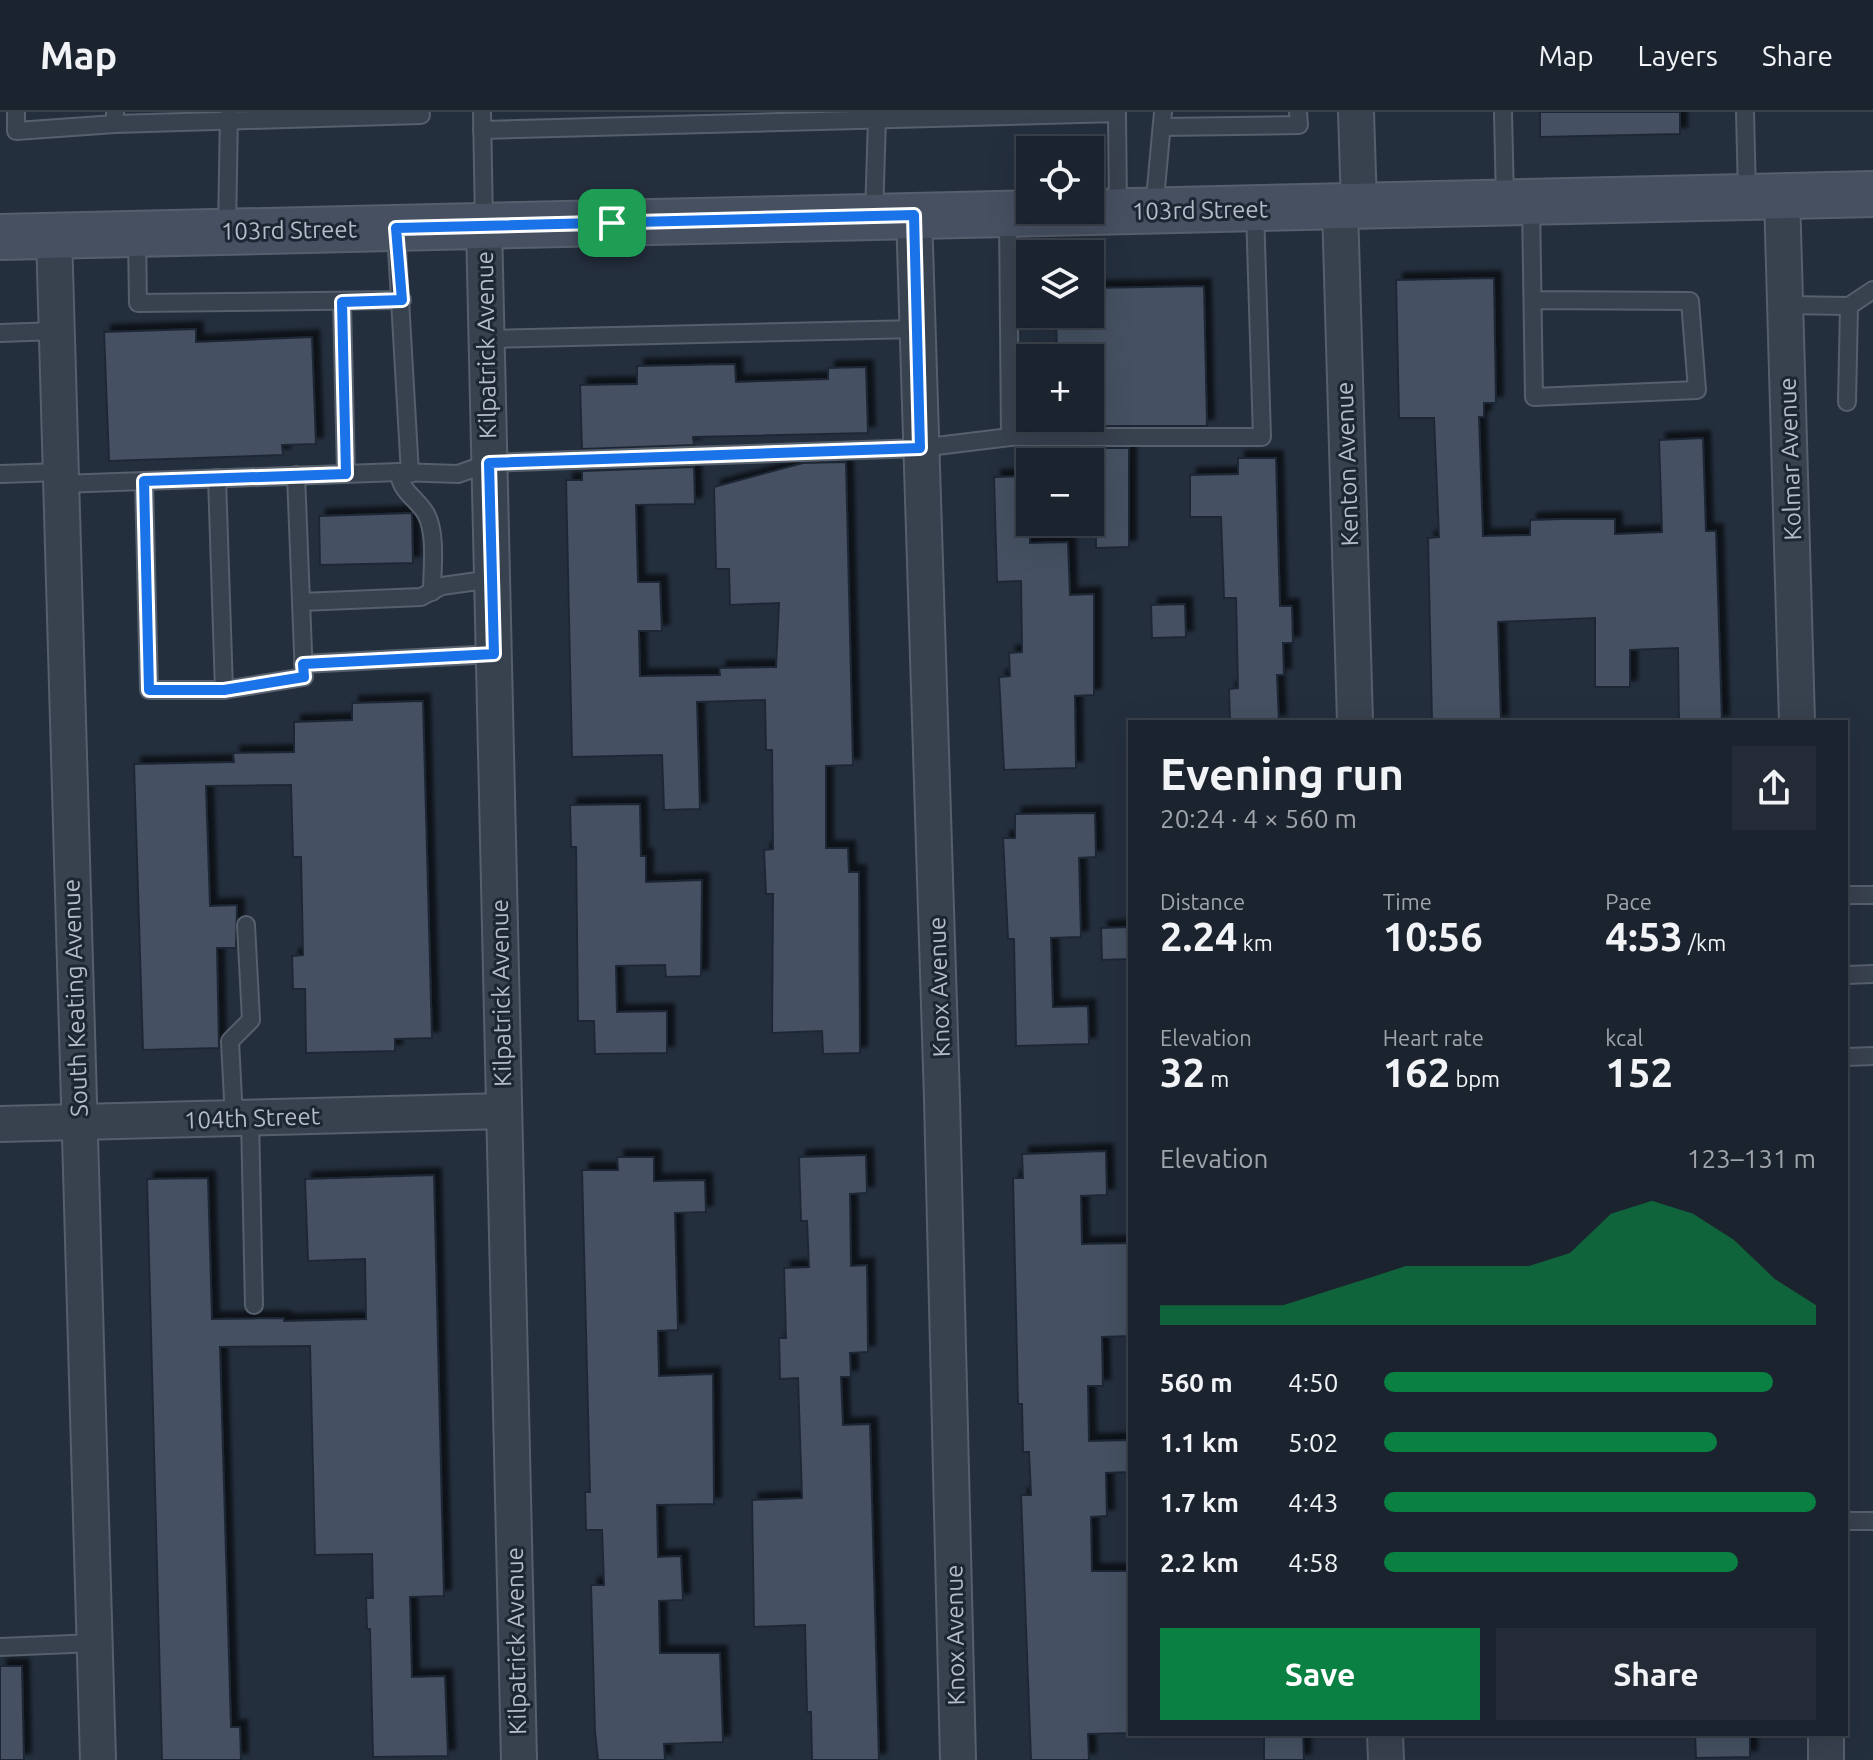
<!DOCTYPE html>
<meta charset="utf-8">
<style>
body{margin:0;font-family:Ubuntu,sans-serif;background:#242b36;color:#f1f3f6;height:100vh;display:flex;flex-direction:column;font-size:30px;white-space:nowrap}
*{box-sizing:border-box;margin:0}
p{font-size:26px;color:#a0a4aa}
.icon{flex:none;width:44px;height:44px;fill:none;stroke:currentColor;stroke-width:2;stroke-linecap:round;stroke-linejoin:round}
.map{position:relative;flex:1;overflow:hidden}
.side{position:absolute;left:1128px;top:608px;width:720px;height:1016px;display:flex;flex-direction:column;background:#1b232e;border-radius:0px;box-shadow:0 8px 32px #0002,0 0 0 2px #39404a}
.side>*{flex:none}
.tools{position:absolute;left:1016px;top:24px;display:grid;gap:16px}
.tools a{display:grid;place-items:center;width:88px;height:88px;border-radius:0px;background:#1b232e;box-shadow:0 8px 32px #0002,0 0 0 2px #39404a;font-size:40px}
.pin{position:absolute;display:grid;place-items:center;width:68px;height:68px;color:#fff;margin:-34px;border-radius:16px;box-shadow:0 4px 12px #0006}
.round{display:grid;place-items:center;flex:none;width:84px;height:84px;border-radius:0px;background:#242b36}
.overview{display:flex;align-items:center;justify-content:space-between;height:136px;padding:0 32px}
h1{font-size:44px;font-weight:600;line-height:60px}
.metrics{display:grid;grid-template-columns:repeat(3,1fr);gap:12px;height:136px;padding:8px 32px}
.metrics div{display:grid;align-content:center}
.metrics b{font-size:40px;font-weight:600}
.metrics small{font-size:22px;font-weight:400}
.metrics p{font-size:22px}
.chart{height:224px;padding:16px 32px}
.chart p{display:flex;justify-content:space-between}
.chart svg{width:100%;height:144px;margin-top:8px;fill:#0b8043;opacity:.7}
.button{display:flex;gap:16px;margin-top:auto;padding:16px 32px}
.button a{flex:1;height:92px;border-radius:0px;background:#0b8043;color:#fff;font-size:32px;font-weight:600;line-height:92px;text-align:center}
.button a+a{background:#242b36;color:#f1f3f6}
ul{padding:0 32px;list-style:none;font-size:26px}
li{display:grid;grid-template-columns:128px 96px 1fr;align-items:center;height:60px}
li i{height:20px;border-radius:10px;background:#0b8043}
header{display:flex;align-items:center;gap:48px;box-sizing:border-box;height:112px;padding:0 40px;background:#1b232e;border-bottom:2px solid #39404a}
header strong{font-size:38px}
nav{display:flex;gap:44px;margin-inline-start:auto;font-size:28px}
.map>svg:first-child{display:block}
</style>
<header>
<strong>Map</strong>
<nav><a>Map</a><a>Layers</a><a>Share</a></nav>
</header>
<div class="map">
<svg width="1873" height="1648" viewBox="0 0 1873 1648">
<defs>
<filter id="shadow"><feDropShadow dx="7" dy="-7" stdDeviation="2" flood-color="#0009"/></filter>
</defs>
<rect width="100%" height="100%" fill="#242f3e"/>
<g fill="#455162" stroke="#1f2835" stroke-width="2" filter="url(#shadow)">
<path d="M 1540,0 L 1680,0 L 1680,22 L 1540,25 Z"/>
<path d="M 1494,166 L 1496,291 L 1484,291 L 1484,305 L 1479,305 L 1483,424 L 1530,423 L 1530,408 L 1562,407 L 1615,407 L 1615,422 L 1662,420 L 1659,328 L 1703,326 L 1706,419 L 1716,419 L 1722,610 L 1679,610 L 1678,536 L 1630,538 L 1630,575 L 1595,575 L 1595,506 L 1498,510 L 1501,610 L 1432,610 L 1428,426 L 1439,425 L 1434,306 L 1399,306 L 1396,168 Z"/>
<path d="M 1204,174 L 1207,314 L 1090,314 L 1090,246 L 1057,246 L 1056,202 L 1090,202 L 1090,176 Z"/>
<path d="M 196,217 L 196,230 L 312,225 L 316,332 L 282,333 L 283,343 L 109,349 L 104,220 Z"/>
<path d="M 735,252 L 736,270 L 828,267 L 828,256 L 866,255 L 868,321 L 693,325 L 694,333 L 582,337 L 580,273 L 637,272 L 637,254 Z"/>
<path d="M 1095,336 L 1129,336 L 1129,435 L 1096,436 Z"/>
<path d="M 1238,346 L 1276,346 L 1280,494 L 1292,494 L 1293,531 L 1283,531 L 1284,563 L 1277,563 L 1279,610 L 1230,610 L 1229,577 L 1238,576 L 1236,486 L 1224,486 L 1221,405 L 1190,405 L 1190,363 L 1238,362 Z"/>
<path d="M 846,350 L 853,653 L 826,654 L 826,736 L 848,736 L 849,760 L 859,760 L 860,941 L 823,942 L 822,919 L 772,921 L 773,782 L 766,782 L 764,738 L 773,737 L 772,638 L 766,638 L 765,588 L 697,590 L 700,697 L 664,698 L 662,643 L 572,645 L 566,368 L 582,368 L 582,359 L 694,355 L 695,392 L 636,393 L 638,470 L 660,470 L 662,519 L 639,519 L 640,564 L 720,563 L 719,556 L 776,555 L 779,491 L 730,493 L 729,457 L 716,457 L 714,375 L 803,351 Z"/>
<path d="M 1030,364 L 1030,431 L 1068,430 L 1070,483 L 1094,482 L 1094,583 L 1075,584 L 1076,656 L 1004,658 L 999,565 L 1010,564 L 1009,541 L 1022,540 L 1021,469 L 997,470 L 994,365 Z"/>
<path d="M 412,401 L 413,451 L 320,453 L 319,404 Z"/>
<path d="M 1185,492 L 1186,525 L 1152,526 L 1151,493 Z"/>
<path d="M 423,589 L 432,926 L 395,927 L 395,939 L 306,941 L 305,877 L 293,877 L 292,844 L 303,843 L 301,745 L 293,745 L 291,673 L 206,674 L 210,794 L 237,793 L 236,836 L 217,836 L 219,936 L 143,938 L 134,652 L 234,650 L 233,641 L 294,640 L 294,610 L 352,608 L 352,591 Z"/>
<path d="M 640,692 L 641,744 L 646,744 L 646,770 L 702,768 L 701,864 L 666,865 L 665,853 L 616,854 L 617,900 L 667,899 L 667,941 L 595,942 L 594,909 L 578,909 L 576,735 L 571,735 L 570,693 Z"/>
<path d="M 1095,701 L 1096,745 L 1079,746 L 1081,825 L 1051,826 L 1053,895 L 1088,894 L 1089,932 L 1016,934 L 1014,827 L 1008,827 L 1003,726 L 1015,726 L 1015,702 Z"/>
<path d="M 1130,815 L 1130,847 L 1102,848 L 1101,816 Z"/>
<path d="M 1106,1039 L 1107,1083 L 1081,1084 L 1082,1132 L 1130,1131 L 1130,1224 L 1102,1225 L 1103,1274 L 1088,1274 L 1089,1329 L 1130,1328 L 1130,1360 L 1106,1361 L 1107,1404 L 1091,1405 L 1092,1459 L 1130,1459 L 1130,1621 L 1088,1622 L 1089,1648 L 1031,1648 L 1021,1383 L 1031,1383 L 1029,1340 L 1023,1340 L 1022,1292 L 1018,1292 L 1013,1066 L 1023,1066 L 1022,1042 Z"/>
<path d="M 866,1043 L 867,1081 L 850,1082 L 851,1154 L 867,1153 L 868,1240 L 850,1241 L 851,1265 L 841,1265 L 843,1313 L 870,1312 L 879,1648 L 812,1648 L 811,1600 L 807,1600 L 805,1513 L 754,1515 L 752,1388 L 802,1386 L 798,1266 L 780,1267 L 779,1226 L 786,1226 L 784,1156 L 809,1155 L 807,1109 L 801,1109 L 799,1045 Z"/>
<path d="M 617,1045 L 654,1045 L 654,1069 L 705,1068 L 706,1100 L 675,1101 L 678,1218 L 658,1219 L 659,1264 L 713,1262 L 714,1392 L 657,1393 L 658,1445 L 681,1444 L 683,1488 L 659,1489 L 660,1541 L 720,1541 L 723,1630 L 664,1632 L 665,1648 L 598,1648 L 595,1620 L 591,1473 L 604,1473 L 602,1418 L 586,1418 L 585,1380 L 590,1380 L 582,1058 L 618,1058 Z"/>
<path d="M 434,1063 L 444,1484 L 410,1485 L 412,1565 L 445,1564 L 448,1644 L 373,1645 L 370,1517 L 367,1517 L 366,1486 L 373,1486 L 372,1442 L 315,1443 L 310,1234 L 220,1235 L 231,1615 L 240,1615 L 241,1648 L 162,1648 L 147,1067 L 208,1066 L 212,1207 L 284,1206 L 284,1209 L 366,1207 L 365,1147 L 308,1149 L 305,1067 Z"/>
<path d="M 0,1554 L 22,1554 L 24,1648 L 0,1648 Z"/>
<path d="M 1264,1622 L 1303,1622 L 1304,1648 L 1264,1648 Z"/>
<path d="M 1695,1622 L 1750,1622 L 1750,1645 L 1696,1646 Z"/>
</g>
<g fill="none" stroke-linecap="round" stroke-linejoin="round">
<defs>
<g id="service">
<path d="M 16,0 L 16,19 L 115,12"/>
<path d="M 115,0 L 115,12 L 421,3 L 420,0"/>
<path d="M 482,0 L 484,110"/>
<path d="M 1503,0 L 1505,90"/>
<path d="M 1745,0 L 1747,83"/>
<path d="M 1163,15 L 1299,13 L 1298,0"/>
<path d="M 482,18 L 1117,1 L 1118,97"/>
<path d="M 1531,93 L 1534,285 L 1697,278 L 1690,189 L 1533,188"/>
<path d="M 1154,98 L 1163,0"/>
<path d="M 1008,103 L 1010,325 L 1262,325 L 1255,99"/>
<path d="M 874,104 L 877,6"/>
<path d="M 227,118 L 229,2"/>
<path d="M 396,118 L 410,362"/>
<path d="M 137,125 L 138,191 L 402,188"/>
<path d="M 342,190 L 346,362"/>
<path d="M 1785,193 L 1849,194 L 1873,178"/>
<path d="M 0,221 L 57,219"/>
<path d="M 486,227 L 917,217"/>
<path d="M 1847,290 L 1849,194"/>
<path d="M 399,360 C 400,380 417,386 426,402 C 437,422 432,458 432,480"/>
<path d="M 0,362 L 61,360"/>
<path d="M 217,366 L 224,578"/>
<path d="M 144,369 L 149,578 L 224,578 L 304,565 L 296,363"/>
<path d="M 61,372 L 399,360 L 458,362 L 489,351 L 920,336 L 1010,325"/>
<path d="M 301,490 L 421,485 L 442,474 L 492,467"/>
<path d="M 303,552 L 494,542"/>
<path d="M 1846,783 L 1873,783"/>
<path d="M 1846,863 L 1873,862"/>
<path d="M 1846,945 L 1873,944"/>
<path d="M 234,1007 L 230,929 L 251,908 L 246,813"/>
<path d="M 250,1007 L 254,1193"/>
<path d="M 1846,1409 L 1873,1409"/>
<path d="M 0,1535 L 95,1531"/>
</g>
<g id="minor">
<path d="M 1356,0 L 1359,94"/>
<path d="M 1782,84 L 1797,610"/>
<path d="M 1340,95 L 1355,610"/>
<path d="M 914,103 L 942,987 L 958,1648"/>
<path d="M 484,114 L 519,1648"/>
<path d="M 54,123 L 98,1648"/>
<path d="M 0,1012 L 504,999"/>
<path d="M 1385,1622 L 1386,1648"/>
<path d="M 1826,1622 L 1826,1648"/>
</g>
<path id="secondary" d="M 0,125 L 1873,82"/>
</defs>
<use href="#service" stroke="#565f6c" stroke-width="20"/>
<use href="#minor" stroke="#565f6c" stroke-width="38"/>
<use href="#secondary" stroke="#565f6c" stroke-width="48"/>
<use href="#service" stroke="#38414e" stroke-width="16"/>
<use href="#minor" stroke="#38414e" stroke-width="34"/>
<use href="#secondary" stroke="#465061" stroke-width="44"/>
</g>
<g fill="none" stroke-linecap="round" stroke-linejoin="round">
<defs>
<path id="route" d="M 914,103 L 920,336 L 489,351 L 494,542 L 303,552 L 304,565 L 224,578 L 149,578 L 144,369 L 346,362 L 342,190 L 402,188 L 396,116 Z"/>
</defs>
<use href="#route" stroke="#fff" stroke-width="16"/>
<use href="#route" stroke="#1a73e8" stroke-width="10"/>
</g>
<g text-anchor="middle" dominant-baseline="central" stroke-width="6" stroke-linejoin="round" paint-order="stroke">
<g font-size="24" fill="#b4bcc9" stroke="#1d2633">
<text transform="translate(1200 98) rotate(-1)">103rd Street</text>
<text transform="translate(289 118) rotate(-1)">103rd Street</text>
<text transform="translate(486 233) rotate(-91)">Kilpatrick Avenue</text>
<text transform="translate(1790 347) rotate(-92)">Kolmar Avenue</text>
<text transform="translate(1347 352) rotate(-92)">Kenton Avenue</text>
<text transform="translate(939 875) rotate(-92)">Knox Avenue</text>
<text transform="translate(501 881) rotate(-91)">Kilpatrick Avenue</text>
<text transform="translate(75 886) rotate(-92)">South Keating Avenue</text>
<text transform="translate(252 1006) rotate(-2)">104th Street</text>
<text transform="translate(955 1523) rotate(-91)">Knox Avenue</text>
<text transform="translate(516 1529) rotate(-91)">Kilpatrick Avenue</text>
</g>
</g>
</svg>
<div class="tools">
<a><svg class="icon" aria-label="locate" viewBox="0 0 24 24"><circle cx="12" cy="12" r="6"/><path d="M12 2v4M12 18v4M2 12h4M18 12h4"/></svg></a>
<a><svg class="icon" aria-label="layers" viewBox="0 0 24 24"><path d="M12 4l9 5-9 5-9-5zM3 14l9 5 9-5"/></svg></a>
<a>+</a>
<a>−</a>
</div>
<div class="pin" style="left:612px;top:111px;background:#1e9e55"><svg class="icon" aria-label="arrive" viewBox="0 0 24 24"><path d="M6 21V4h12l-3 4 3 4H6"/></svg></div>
<section class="side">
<div class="overview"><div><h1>Evening run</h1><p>20:24 · 4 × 560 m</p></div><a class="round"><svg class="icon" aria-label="share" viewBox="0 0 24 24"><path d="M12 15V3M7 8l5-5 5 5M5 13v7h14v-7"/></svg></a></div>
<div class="metrics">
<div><p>Distance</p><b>2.24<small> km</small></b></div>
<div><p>Time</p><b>10:56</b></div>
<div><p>Pace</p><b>4:53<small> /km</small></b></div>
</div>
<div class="metrics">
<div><p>Elevation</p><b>32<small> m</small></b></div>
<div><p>Heart rate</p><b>162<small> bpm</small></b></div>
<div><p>kcal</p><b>152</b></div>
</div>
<div class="chart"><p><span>Elevation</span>123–131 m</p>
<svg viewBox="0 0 160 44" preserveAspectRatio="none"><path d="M0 44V38L10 38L20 38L30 38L40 34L50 30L60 26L70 26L80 26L90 26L100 22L110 10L120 6L130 10L140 18L150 30L160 38V44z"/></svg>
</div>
<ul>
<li><b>560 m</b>4:50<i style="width:90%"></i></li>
<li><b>1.1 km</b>5:02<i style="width:77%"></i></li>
<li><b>1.7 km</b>4:43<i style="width:100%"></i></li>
<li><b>2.2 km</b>4:58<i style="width:82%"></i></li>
</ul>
<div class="button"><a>Save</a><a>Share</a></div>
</section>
</div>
